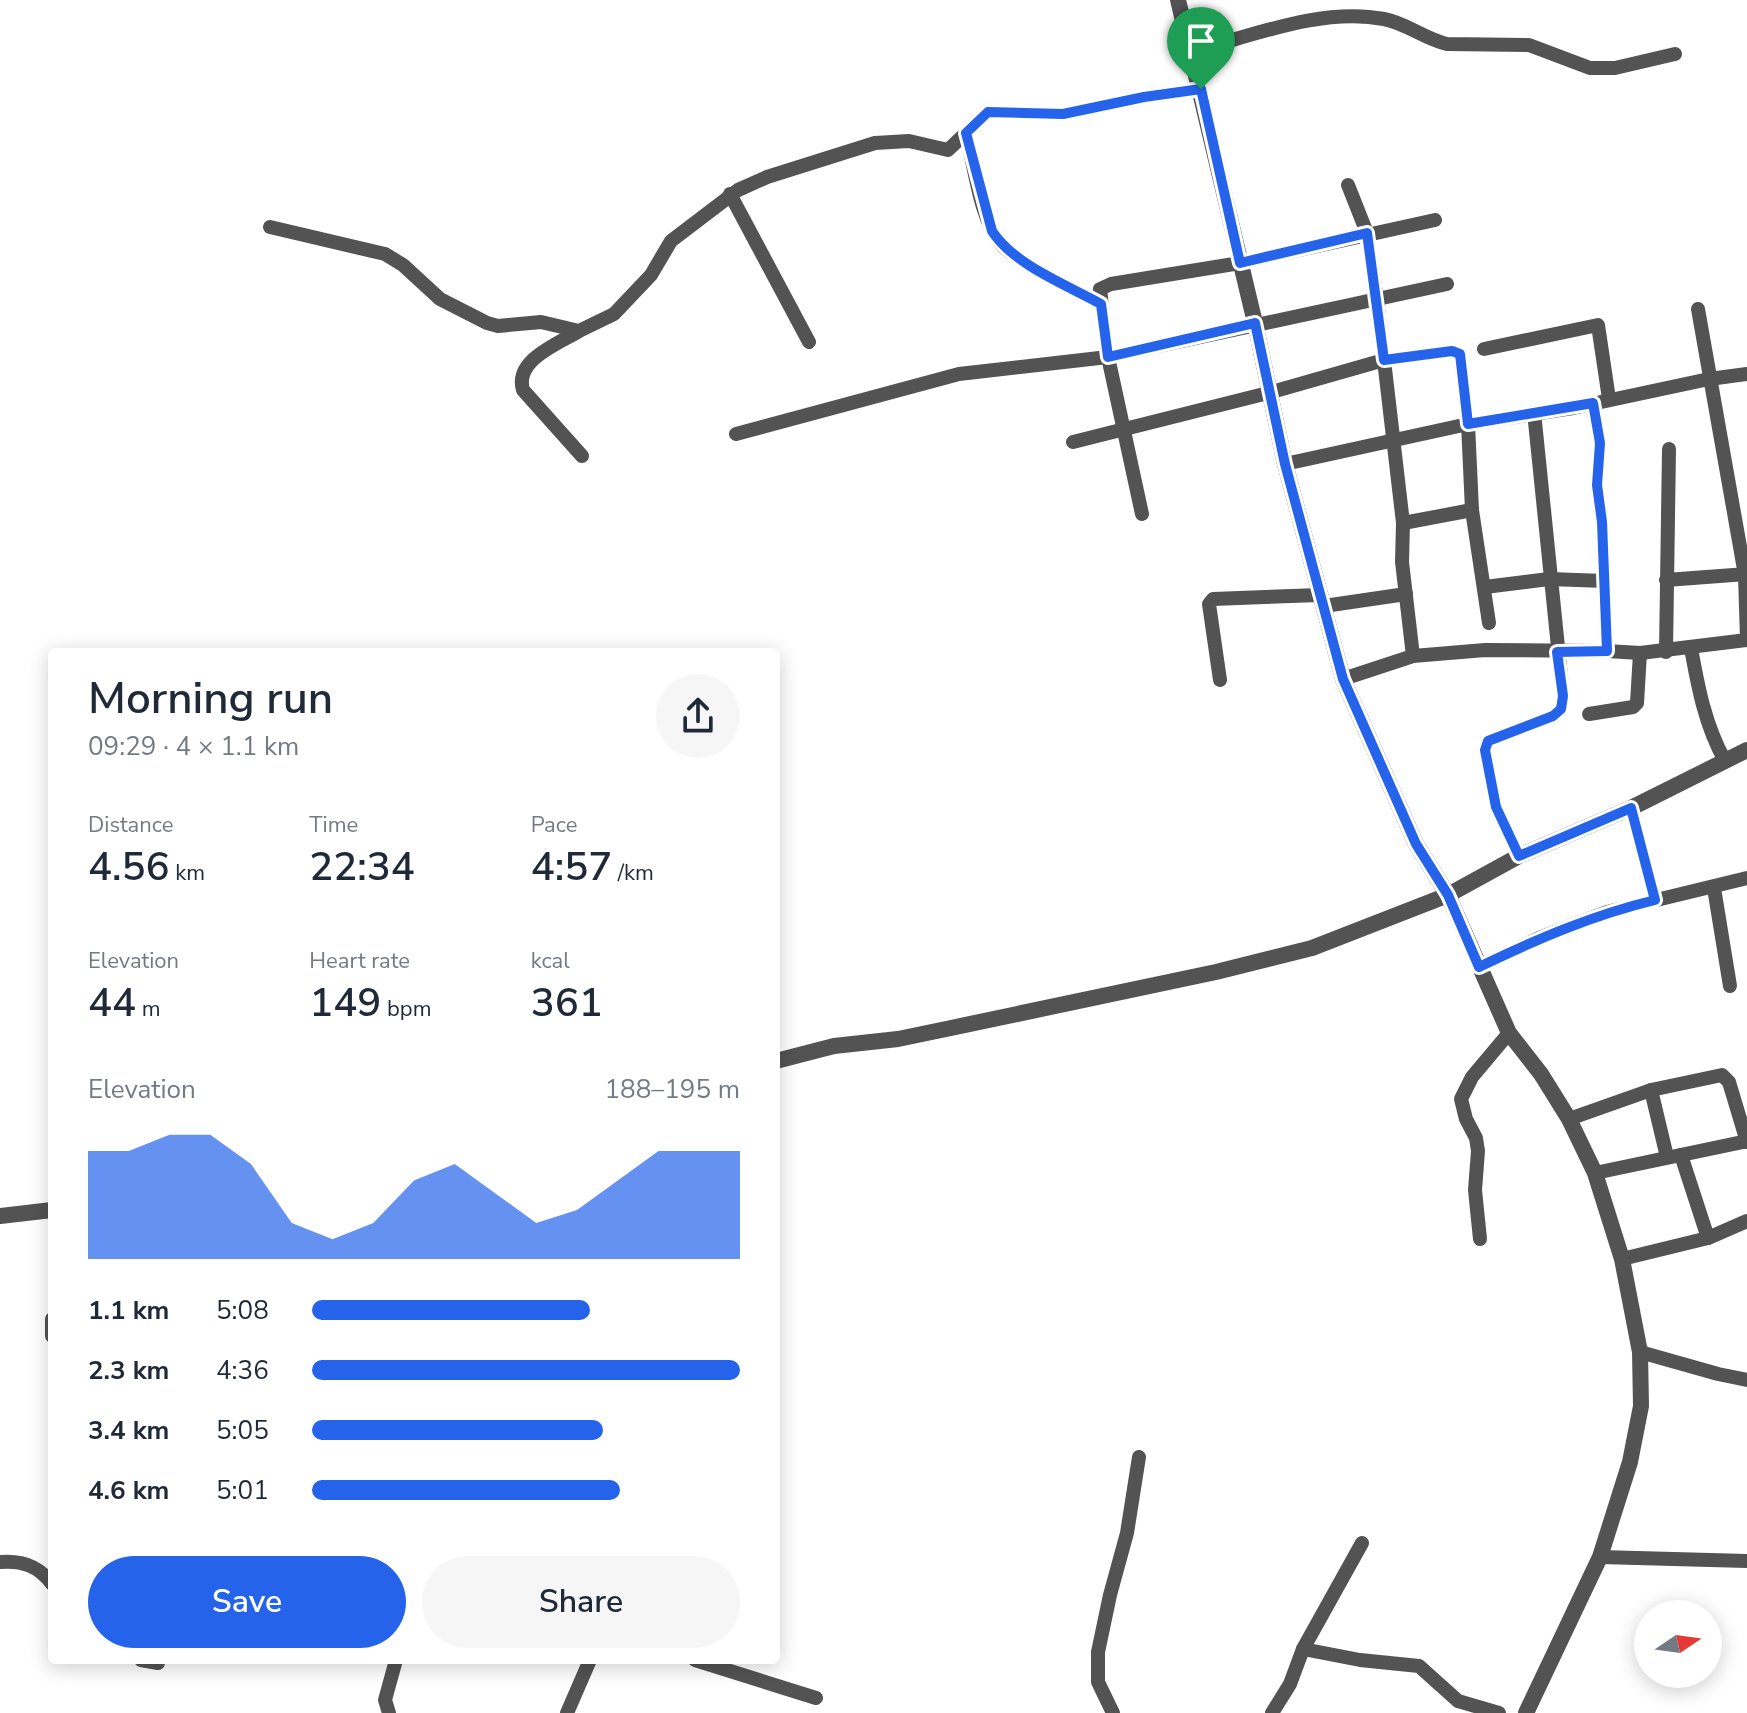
<!DOCTYPE html>
<meta charset="utf-8">
<style>
body{margin:0;font-family:"Nunito Sans",sans-serif;background:#f6f6f7;color:#1f2937;height:100vh;display:flex;flex-direction:column;font-size:30px;white-space:nowrap}
*{box-sizing:border-box;margin:0}
p{font-size:26px;color:#747a83}
.icon{flex:none;width:44px;height:44px;fill:none;stroke:currentColor;stroke-width:2;stroke-linecap:round;stroke-linejoin:round}
.map{position:relative;flex:1;overflow:hidden}
.panel{position:absolute;left:48px;top:648px;width:732px;height:1016px;display:flex;flex-direction:column;background:#fff;border-radius:8px;box-shadow:0 4px 20px #0003}
.panel>*{flex:none}
.needle{width:52px;rotate:77deg}
.fabs{position:absolute;left:1634px;top:1600px;display:grid;gap:16px}
.fabs a{display:grid;place-items:center;width:88px;height:88px;border-radius:50%;background:#fff;box-shadow:0 4px 20px #0003;font-size:40px}
.pin{position:absolute;display:grid;place-items:center;width:68px;height:68px;color:#fff;margin:-82px -34px;border-radius:50% 50% 50% 0;rotate:-45deg;box-shadow:0 0 8px #0007}
.pin .icon{rotate:45deg}
.round{display:grid;place-items:center;flex:none;width:84px;height:84px;border-radius:42px;background:#f6f6f7}
.head{display:flex;align-items:center;justify-content:space-between;height:136px;padding:0 40px}
h1{font-size:44px;font-weight:600;line-height:60px}
.figures{display:grid;grid-template-columns:repeat(3,1fr);gap:12px;height:136px;padding:8px 40px}
.figures div{display:grid;align-content:center}
.figures b{font-size:40px;font-weight:600}
.figures small{font-size:22px;font-weight:400}
.figures p{font-size:22px}
.chart{height:224px;padding:16px 40px}
.chart p{display:flex;justify-content:space-between}
.chart svg{width:100%;height:144px;margin-top:8px;fill:#2563eb;opacity:.7}
.cta{display:flex;gap:16px;margin-top:auto;padding:16px 40px}
.cta a{flex:1;height:92px;border-radius:48px;background:#2563eb;color:#fff;font-size:32px;font-weight:600;line-height:92px;text-align:center}
.cta a+a{background:#f6f6f7;color:#1f2937}
ul{padding:0 40px;list-style:none;font-size:26px}
li{display:grid;grid-template-columns:128px 96px 1fr;align-items:center;height:60px}
li i{height:20px;border-radius:10px;background:#2563eb}
.map>svg:first-child{display:block}
</style>
<div class="map">
<svg width="1747" height="1713" viewBox="0 0 1747 1713">
<rect width="100%" height="100%" fill="#fff"/>
<g fill="none" stroke-linecap="round" stroke-linejoin="round">
<g stroke="#535353" stroke-width="14">
<path d="M 1191,52 C 1252,36 1321,7 1384,19 C 1406,23 1425,39 1447,44 L 1529,45 L 1590,68 L 1615,68 L 1675,54"/>
<path d="M 966,133 C 974,164 980,220 1001,244 C 1017,263 1077,290 1101,304"/>
<path d="M 1348,185 L 1367,233 L 1377,300 L 1403,523 L 1402,562 L 1413,656"/>
<path d="M 730,194 L 809,342"/>
<path d="M 270,227 L 385,254 L 403,265 L 440,299 L 487,323 L 498,326 L 541,322 L 579,331 L 614,314 L 651,275 L 671,241 L 738,190 L 767,177 L 875,143 L 909,141 L 948,150 L 988,112 L 1063,114 L 1144,97 L 1201,89"/>
<path d="M 579,331 C 558,344 514,360 523,390 L 582,456"/>
<path d="M 1484,349 L 1598,325 L 1609,399"/>
<path d="M 1593,403 L 1600,443 L 1597,485 L 1602,522 L 1607,651"/>
<path d="M 736,434 L 959,374 L 1108,357 L 1447,284"/>
<path d="M 1073,442 L 1268,393 L 1384,360 L 1452,351 L 1460,354 L 1468,424 L 1472,510 L 1489,623"/>
<path d="M 1285,464 L 1468,424 L 1573,408 L 1709,379 L 1747,374"/>
<path d="M 1142,514 L 1108,357 L 1100,289 L 1111,284 L 1240,263 L 1435,220"/>
<path d="M 1403,523 L 1472,510"/>
<path d="M 1666,580 L 1747,574"/>
<path d="M 1485,587 L 1549,579 L 1605,581"/>
<path d="M 1324,606 L 1406,594"/>
<path d="M 1691,648 C 1698,687 1705,725 1725,761"/>
<path d="M 1666,652 L 1669,449"/>
<path d="M 1343,679 L 1413,656 L 1485,650 L 1607,651 L 1640,653 L 1747,640 L 1745,575 L 1698,309"/>
<path d="M 1220,680 L 1209,604 L 1213,599 L 1319,595"/>
<path d="M 1589,714 L 1633,707 L 1637,703 L 1640,653"/>
<path d="M 1631,808 L 1655,900"/>
<path d="M 1519,856 L 1496,807 L 1485,750 L 1488,741 L 1553,716 L 1561,709 L 1563,696 L 1534,412"/>
<path d="M 1714,888 L 1730,986"/>
<path d="M 1479,967 L 1539,938 L 1607,912 L 1747,878"/>
<path d="M 1651,1090 L 1667,1157"/>
<path d="M 1569,1119 L 1651,1090 L 1722,1075 L 1729,1082 L 1747,1142"/>
<path d="M 1681,1155 L 1708,1238"/>
<path d="M 1595,1173 L 1747,1141"/>
<path d="M 1480,1239 L 1475,1190 L 1478,1151 L 1476,1138 L 1466,1119 L 1461,1099 L 1472,1077 L 1509,1033"/>
<path d="M 1622,1259 L 1708,1238 L 1747,1221"/>
<path d="M 52,1319 L 52,1336"/>
<path d="M 1640,1352 L 1718,1374 L 1747,1380"/>
<path d="M 1600,1557 L 1747,1561"/>
<path d="M 0,1562 C 22,1560 39,1566 52,1584"/>
<path d="M 1303,1649 L 1360,1660 L 1419,1666 L 1458,1701 L 1499,1713"/>
<path d="M 141,1660 L 158,1663"/>
<path d="M 695,1660 L 816,1698"/>
<path d="M 389,1713 L 385,1700 L 396,1660"/>
<path d="M 567,1713 L 590,1660"/>
<path d="M 1113,1713 L 1098,1682 L 1098,1652 L 1110,1595 L 1127,1533 L 1139,1457"/>
<path d="M 1272,1713 L 1290,1684 L 1303,1649 L 1362,1543"/>
</g>
<g stroke="#535353" stroke-width="16">
<path d="M 1178,0 L 1255,323 L 1285,464 L 1343,679 L 1416,844 L 1448,895 L 1509,1033 L 1541,1074 L 1569,1119 L 1595,1173 L 1622,1259 L 1640,1352 L 1641,1406 L 1630,1462 L 1600,1557 L 1526,1713"/>
<path d="M 776,1061 L 834,1046 L 898,1039 L 951,1028 L 1216,972 L 1312,948 L 1448,895 L 1519,856 L 1631,808 L 1747,750"/>
<path d="M 0,1216 L 52,1210"/>
</g>
</g>
<g fill="none" stroke-linecap="round" stroke-linejoin="round">
<defs>
<path id="route" d="M 1201,89 L 1240,263 L 1367,233 L 1384,360 L 1452,351 L 1460,354 L 1468,424 L 1593,403 L 1600,443 L 1597,485 L 1602,522 L 1607,651 L 1557,652 L 1563,696 L 1561,709 L 1553,716 L 1488,741 L 1485,750 L 1496,807 L 1519,856 L 1631,808 L 1655,900 C 1593,915 1537,939 1479,967 L 1448,895 L 1416,844 L 1343,679 L 1285,464 L 1255,323 L 1108,357 L 1101,304 C 1067,285 1014,265 992,231 L 966,133 L 988,112 L 1063,114 L 1144,97 Z"/>
</defs>
<use href="#route" stroke="#fff" stroke-width="16"/>
<use href="#route" stroke="#2563eb" stroke-width="10"/>
</g>
</svg>
<div class="fabs">
<a><svg class="needle" viewBox="-14 -14 28 28"><path d="M0-13l5 13h-10z" fill="#e53935"/><path d="M0 13l5-13h-10z" fill="#747a83"/></svg></a>
</div>
<div class="pin" style="left:1201px;top:89px;background:#1e9e55"><svg class="icon" aria-label="arrive" viewBox="0 0 24 24"><path d="M6 21V4h12l-3 4 3 4H6"/></svg></div>
<section class="panel">
<div class="head"><div><h1>Morning run</h1><p>09:29 · 4 × 1.1 km</p></div><a class="round"><svg class="icon" aria-label="share" viewBox="0 0 24 24"><path d="M12 15V3M7 8l5-5 5 5M5 13v7h14v-7"/></svg></a></div>
<div class="figures">
<div><p>Distance</p><b>4.56<small> km</small></b></div>
<div><p>Time</p><b>22:34</b></div>
<div><p>Pace</p><b>4:57<small> /km</small></b></div>
</div>
<div class="figures">
<div><p>Elevation</p><b>44<small> m</small></b></div>
<div><p>Heart rate</p><b>149<small> bpm</small></b></div>
<div><p>kcal</p><b>361</b></div>
</div>
<div class="chart"><p><span>Elevation</span>188–195 m</p>
<svg viewBox="0 0 160 44" preserveAspectRatio="none"><path d="M0 44V11L10 11L20 6L30 6L40 15L50 33L60 38L70 33L80 20L90 15L100 24L110 33L120 29L130 20L140 11L150 11L160 11V44z"/></svg>
</div>
<ul>
<li><b>1.1 km</b>5:08<i style="width:65%"></i></li>
<li><b>2.3 km</b>4:36<i style="width:100%"></i></li>
<li><b>3.4 km</b>5:05<i style="width:68%"></i></li>
<li><b>4.6 km</b>5:01<i style="width:72%"></i></li>
</ul>
<div class="cta"><a>Save</a><a>Share</a></div>
</section>
</div>
